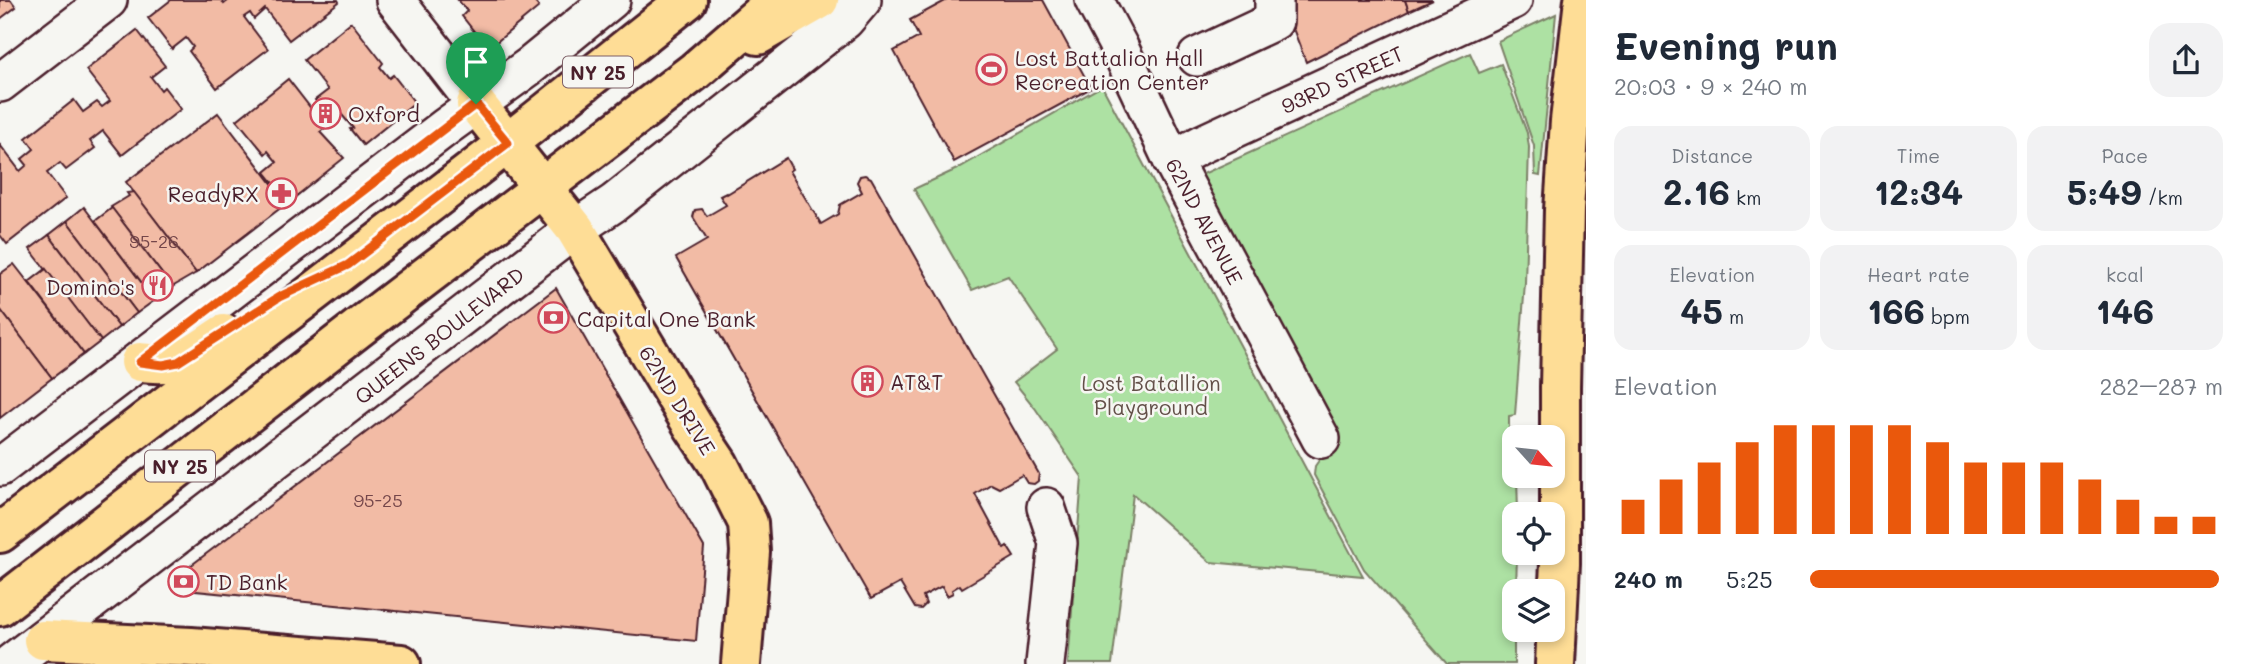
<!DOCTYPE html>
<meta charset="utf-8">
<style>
body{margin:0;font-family:Mali,sans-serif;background:#f2f2f3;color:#1f2937;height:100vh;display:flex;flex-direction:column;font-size:26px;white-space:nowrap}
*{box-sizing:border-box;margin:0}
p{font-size:23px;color:#747a83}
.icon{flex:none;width:38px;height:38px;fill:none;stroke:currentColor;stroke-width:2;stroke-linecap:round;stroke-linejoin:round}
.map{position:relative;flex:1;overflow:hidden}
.drawer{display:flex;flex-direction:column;background:#fff;width:665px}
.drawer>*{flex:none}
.needle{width:46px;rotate:117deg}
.tools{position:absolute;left:1502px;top:425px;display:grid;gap:14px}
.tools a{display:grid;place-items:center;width:63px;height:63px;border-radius:14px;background:#fff;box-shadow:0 4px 10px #0003;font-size:35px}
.pin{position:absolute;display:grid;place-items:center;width:60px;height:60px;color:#fff;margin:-72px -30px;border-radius:50% 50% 50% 0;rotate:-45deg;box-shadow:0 0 7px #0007}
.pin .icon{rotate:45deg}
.round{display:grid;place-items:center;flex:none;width:74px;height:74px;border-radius:21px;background:#f2f2f3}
.overview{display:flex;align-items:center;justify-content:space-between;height:119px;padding:0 28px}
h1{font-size:38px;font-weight:700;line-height:52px}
.figures{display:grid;grid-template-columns:repeat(3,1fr);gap:10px;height:119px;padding:7px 28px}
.figures div{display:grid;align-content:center;border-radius:18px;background:#f2f2f3;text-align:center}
.figures b{font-size:35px;font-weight:700}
.figures small{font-size:19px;font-weight:400}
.figures p{font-size:19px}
.chart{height:196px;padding:14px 28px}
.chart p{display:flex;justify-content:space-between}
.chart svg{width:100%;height:126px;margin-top:7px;stroke:#ea580c;stroke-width:6}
ul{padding:0 28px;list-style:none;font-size:23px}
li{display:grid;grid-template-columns:112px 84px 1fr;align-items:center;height:52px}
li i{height:18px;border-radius:9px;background:#ea580c}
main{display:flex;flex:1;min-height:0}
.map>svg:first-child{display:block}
</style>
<main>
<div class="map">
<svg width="1586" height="664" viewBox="0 0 1586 664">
<rect width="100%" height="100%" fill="#f6f6f2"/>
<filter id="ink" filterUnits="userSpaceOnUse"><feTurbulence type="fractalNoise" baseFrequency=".0143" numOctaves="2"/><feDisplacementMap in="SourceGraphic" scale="14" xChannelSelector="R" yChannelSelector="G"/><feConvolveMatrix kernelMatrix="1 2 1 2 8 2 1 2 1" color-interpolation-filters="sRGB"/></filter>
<g filter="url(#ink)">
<g fill="#ade1a3" stroke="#7c8067" stroke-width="2">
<path d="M 1556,14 L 1540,176 L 1535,175 L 1534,146 L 1498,41 Z"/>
<path d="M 1470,53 L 1479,73 L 1501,64 L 1527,133 L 1529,147 L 1525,283 L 1515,415 L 1509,416 L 1509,446 L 1514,447 L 1514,476 L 1517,476 L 1518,512 L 1518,514 L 1514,514 L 1514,553 L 1517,553 L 1516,591 L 1514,592 L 1514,664 L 1447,664 L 1364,569 L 1314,475 L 1315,466 L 1331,443 L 1192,179 Z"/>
<path d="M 1102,86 L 1363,576 L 1210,562 L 1133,494 L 1112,664 L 1068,664 L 1082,477 L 1035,408 L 1014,382 L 1057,349 L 1008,276 L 972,290 L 914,189 L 957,169 Z"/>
</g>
<g fill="#f2bba5" stroke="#4a1f2b" stroke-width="2">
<path d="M 0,0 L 11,0 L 16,7 L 0,19 Z"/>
<path d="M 171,0 L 221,0 L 224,4 L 229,0 L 338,0 L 339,2 L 289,40 L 265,9 L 254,19 L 250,13 L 244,17 L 268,49 L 217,88 L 189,51 L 193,47 L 186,38 L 172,49 L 148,18 Z"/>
<path d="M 458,0 L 533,0 L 539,7 L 488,49 L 462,16 L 467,11 Z"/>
<path d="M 947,0 L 1043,0 L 1091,88 L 954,162 L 894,51 L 919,37 L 910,20 Z"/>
<path d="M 1282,0 L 1405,0 L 1409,11 L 1306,62 Z"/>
<path d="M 1405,0 L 1433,0 L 1409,11 Z"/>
<path d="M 351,22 L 383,63 L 380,67 L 389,78 L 393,75 L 415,103 L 363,145 L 350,129 L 353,128 L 342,115 L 320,132 L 344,158 L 289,202 L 265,172 L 277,162 L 268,151 L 265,154 L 237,120 L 288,79 L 313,111 L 319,106 L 315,100 L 328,90 L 304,60 Z"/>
<path d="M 137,30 L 165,66 L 151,77 L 161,90 L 164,87 L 181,109 L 122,155 L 103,131 L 90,141 L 95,148 L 66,170 L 60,163 L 47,173 L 66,198 L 7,244 L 0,235 L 0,145 L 20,171 L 27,165 L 22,159 L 34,149 L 26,138 L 74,100 L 83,112 L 97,102 L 102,107 L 110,101 L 86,70 Z"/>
<path d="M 218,113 L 287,203 L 196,273 L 126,182 Z"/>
<path d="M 786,158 L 792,169 L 789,171 L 821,224 L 838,214 L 840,205 L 862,192 L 857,182 L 860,176 L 865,175 L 871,178 L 1039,474 L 1038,481 L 1034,484 L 1027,483 L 1022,475 L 999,488 L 991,484 L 975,494 L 1004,548 L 1007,546 L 1014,557 L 962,588 L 960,585 L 952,590 L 953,593 L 947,596 L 942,586 L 923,596 L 926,604 L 921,609 L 915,608 L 900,583 L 871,599 L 676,258 L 707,240 L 693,217 L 695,210 L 702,209 L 707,216 L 726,205 L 720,196 L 726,193 L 727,194 Z"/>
<path d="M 134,192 L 196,273 L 172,287 L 111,207 L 129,196 L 127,193 Z"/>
<path d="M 84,207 L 155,300 L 137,313 L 67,221 Z"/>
<path d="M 112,208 L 172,287 L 155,300 L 95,221 Z"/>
<path d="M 67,221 L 137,313 L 119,327 L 49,235 Z"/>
<path d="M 49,235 L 119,327 L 101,341 L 30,249 Z"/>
<path d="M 14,264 L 84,354 L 52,378 L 0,309 L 0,274 Z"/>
<path d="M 46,269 L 101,341 L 84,354 L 29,282 Z"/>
<path d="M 556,288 L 704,547 L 696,641 L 176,589 L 177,576 Z"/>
<path d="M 0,309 L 52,378 L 0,418 Z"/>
</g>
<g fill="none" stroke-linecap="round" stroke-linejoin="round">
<defs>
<g id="minor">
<path d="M 395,0 L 476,104"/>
<path d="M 1094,0 L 1119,47 L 1172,160 L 1321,439"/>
<path d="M 1197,57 L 1274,21 L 1274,0"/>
<path d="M 0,83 L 108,0"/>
<path d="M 1172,160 L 1202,144 L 1513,0"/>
<path d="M 0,467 L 447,126 L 530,66 L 611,0"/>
<path d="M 10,664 L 575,229 L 614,203 L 845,20 L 862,0"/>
<path d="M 1045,664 L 1058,543 L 1046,507"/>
</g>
<g id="major">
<path d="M 758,35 L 819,0"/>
<path d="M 476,104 L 575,229 L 693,426 L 719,465 L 748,523 L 750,552 L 741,664"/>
<path d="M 140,362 C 183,367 189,357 224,334"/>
<path d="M 0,533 L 508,143 L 687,0"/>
<path d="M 0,606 L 361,326 L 695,71 L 777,0"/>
<path d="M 43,640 L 191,647 L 401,664"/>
<path d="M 1555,664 L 1560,563 L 1560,387 L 1564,210 L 1570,121 L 1584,0"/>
</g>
</defs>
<use href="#minor" stroke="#4a1f2b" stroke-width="42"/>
<use href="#major" stroke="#4a1f2b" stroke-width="44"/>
<use href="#minor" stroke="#f6f6f2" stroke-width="37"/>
<use href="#major" stroke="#fedd96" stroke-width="38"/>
</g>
</g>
<g fill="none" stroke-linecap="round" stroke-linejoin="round" filter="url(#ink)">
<defs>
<path id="route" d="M 476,104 L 508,143 L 348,265 L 279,297 L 178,362 L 163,365 L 140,362 Z"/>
</defs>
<use href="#route" stroke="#fff" stroke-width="14"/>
<use href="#route" stroke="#ea580c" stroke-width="9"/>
</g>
<defs>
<symbol id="stadium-ring" viewBox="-11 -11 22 22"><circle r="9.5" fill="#f6f6f2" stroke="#d1495b" stroke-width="1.5"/><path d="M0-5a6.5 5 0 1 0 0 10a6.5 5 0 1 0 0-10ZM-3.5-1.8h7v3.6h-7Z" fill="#d1495b"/></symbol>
<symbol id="building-ring" viewBox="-11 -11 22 22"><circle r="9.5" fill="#f6f6f2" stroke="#d1495b" stroke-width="1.5"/><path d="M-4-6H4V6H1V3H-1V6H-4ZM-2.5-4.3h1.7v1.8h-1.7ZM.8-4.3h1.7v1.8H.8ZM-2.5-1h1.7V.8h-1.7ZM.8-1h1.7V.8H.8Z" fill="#d1495b"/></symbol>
<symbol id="pharmacy-ring" viewBox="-11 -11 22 22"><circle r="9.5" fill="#f6f6f2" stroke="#d1495b" stroke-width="1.5"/><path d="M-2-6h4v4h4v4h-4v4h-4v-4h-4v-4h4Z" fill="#d1495b"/></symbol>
<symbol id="restaurant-ring" viewBox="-11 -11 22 22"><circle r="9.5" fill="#f6f6f2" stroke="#d1495b" stroke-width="1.5"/><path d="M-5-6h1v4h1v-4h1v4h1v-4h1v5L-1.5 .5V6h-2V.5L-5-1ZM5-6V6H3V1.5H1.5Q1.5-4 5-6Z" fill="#d1495b"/></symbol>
<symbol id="bank-ring" viewBox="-11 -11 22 22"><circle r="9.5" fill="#f6f6f2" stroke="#d1495b" stroke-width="1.5"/><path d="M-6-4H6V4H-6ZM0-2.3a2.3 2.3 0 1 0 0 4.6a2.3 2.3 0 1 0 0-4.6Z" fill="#d1495b"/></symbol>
</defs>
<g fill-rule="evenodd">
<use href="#stadium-ring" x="974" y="52" width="35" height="35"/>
<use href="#building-ring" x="308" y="96" width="35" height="35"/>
<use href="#pharmacy-ring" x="264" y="176" width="35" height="35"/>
<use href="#restaurant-ring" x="140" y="268" width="35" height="35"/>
<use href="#bank-ring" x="536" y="300" width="35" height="35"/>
<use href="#building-ring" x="850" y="364" width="35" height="35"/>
<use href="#bank-ring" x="166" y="564" width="35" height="35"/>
</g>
<g text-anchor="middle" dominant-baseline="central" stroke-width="5" stroke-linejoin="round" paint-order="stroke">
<g font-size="18" fill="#74464a">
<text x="154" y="241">95-26</text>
<text x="378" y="500">95-25</text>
</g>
<g fill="#f6f6f2" stroke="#7e6067" stroke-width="2">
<rect x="563" y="56.5" width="70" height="31" rx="5"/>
<rect x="145" y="450.5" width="70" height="31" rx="5"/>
</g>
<g font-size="19" font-weight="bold" fill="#4a1f2b">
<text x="598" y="72">NY 25</text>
<text x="180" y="466">NY 25</text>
</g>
<g font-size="21" fill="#4a1f2b" stroke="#f6f6f2" text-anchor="start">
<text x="1015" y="57">Lost Battalion Hall<tspan x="1015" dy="24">Recreation Center</tspan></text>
<text x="348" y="113">Oxford</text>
<text x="259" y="193" text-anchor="end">ReadyRX</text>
<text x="135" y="286" text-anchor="end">Domino's</text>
<text x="577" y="318">Capital One Bank</text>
<text x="890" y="381">AT&amp;T</text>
<text x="206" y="581">TD Bank</text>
</g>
<g font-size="21" fill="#4a1f2b" stroke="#f6f6f2">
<text transform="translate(1342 79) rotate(-25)">93RD STREET</text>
<text transform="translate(1205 221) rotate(62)">62ND AVENUE</text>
<text transform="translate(439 335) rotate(-38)">QUEENS BOULEVARD</text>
<text transform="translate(678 400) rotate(58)">62ND DRIVE</text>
</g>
<g font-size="21" fill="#635049" stroke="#f6f6f2">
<text x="1151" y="382">Lost Batallion<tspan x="1151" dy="24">Playground</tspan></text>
</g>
</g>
</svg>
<div class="tools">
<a><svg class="needle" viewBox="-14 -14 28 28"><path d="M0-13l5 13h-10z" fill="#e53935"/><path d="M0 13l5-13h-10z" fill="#747a83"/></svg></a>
<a><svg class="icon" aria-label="locate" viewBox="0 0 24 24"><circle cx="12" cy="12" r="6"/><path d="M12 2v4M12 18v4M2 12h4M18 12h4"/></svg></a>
<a><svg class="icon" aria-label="layers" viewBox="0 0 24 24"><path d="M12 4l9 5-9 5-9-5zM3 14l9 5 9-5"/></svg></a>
</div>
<div class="pin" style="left:476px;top:104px;background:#1e9e55"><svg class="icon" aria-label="arrive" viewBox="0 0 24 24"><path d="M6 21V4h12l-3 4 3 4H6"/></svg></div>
</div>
<section class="drawer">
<div class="overview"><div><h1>Evening run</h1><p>20:03 · 9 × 240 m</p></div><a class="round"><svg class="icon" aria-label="share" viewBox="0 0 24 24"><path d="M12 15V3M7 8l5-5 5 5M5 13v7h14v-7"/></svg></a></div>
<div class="figures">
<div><p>Distance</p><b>2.16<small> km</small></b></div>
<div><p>Time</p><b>12:34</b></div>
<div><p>Pace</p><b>5:49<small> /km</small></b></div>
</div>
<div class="figures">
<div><p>Elevation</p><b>45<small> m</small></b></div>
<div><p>Heart rate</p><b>166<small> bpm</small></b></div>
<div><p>kcal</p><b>146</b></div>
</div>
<div class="chart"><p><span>Elevation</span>282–287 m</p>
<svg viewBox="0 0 160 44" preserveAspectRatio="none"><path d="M5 44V32M15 44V25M25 44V19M35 44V12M45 44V6M55 44V6M65 44V6M75 44V6M85 44V12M95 44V19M105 44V19M115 44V19M125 44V25M135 44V32M145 44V38M155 44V38"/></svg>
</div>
<ul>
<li><b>240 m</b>5:25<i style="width:99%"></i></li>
</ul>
</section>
</main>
